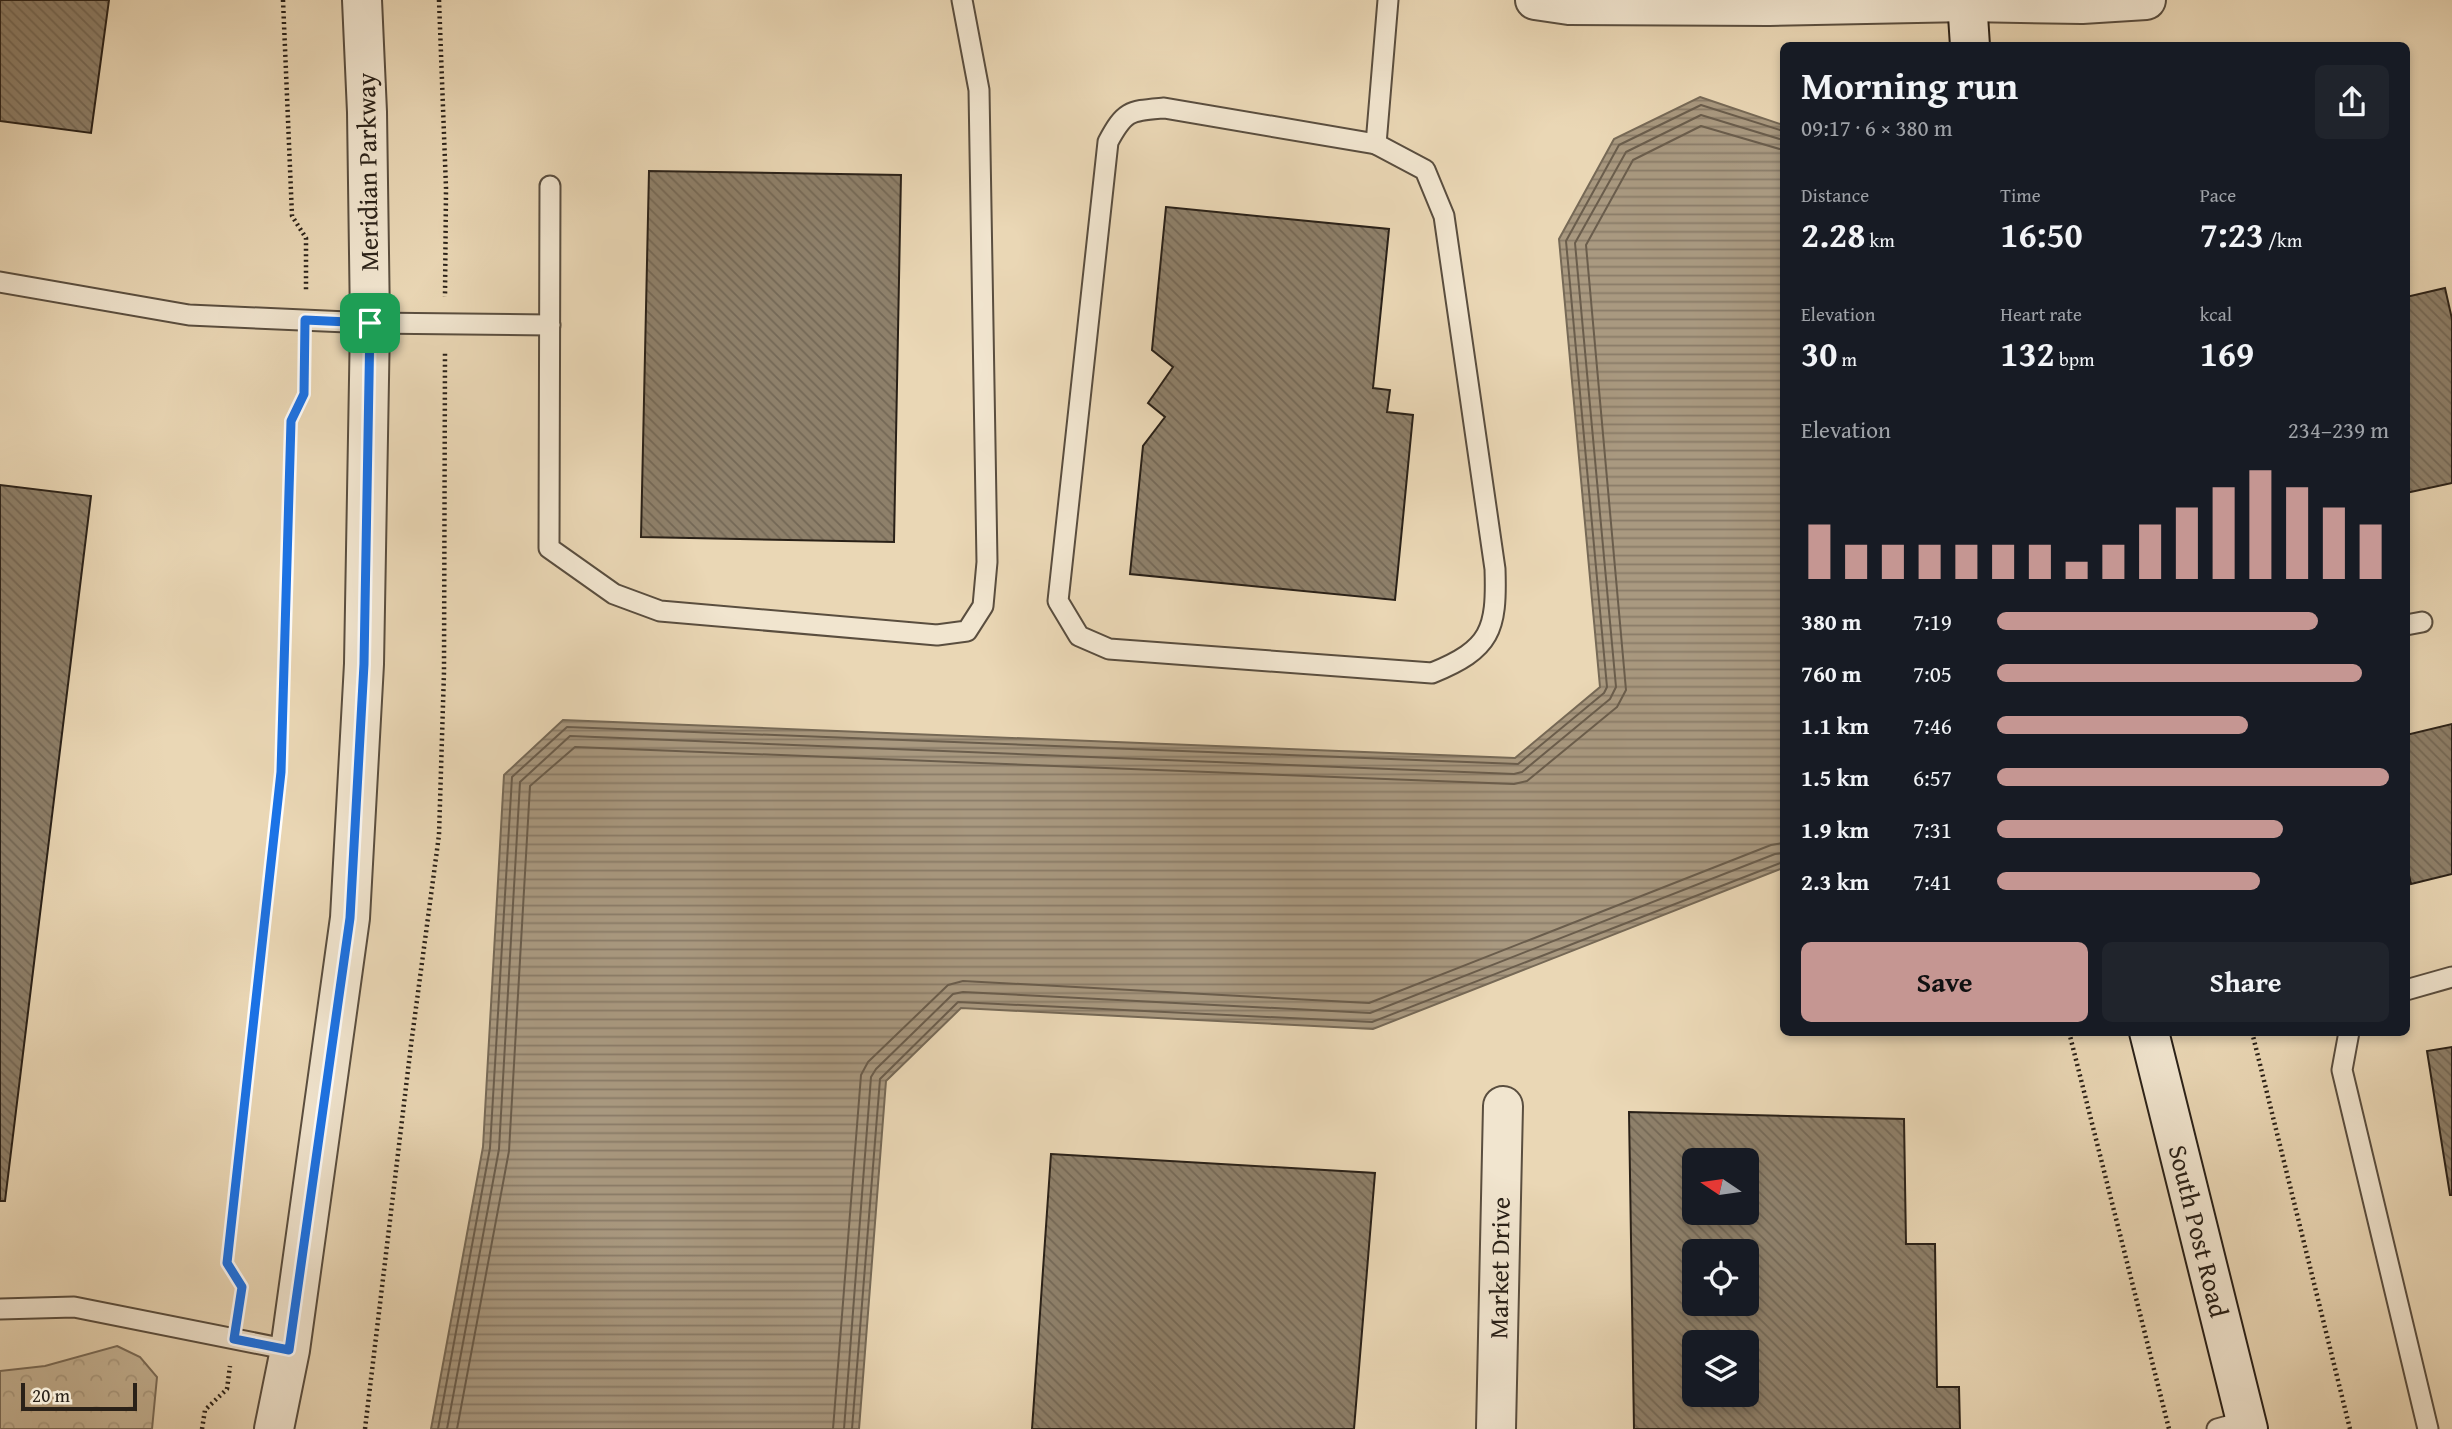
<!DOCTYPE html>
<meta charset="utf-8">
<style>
body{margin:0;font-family:"Gentium Book Plus",serif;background:#20242c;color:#f1f3f6;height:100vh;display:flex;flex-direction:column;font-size:26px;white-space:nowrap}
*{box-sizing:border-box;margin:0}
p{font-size:23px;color:#9ea1a6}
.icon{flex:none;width:38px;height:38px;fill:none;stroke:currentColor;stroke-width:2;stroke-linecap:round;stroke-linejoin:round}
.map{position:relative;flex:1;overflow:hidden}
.side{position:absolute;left:1780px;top:42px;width:630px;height:994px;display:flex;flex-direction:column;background:#171b24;border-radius:10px;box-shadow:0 4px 10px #0003}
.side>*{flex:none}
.needle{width:46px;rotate:283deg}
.buttons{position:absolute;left:1682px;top:1148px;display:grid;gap:14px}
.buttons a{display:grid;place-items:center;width:77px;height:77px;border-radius:10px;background:#171b24;box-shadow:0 4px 10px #0003;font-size:35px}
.scale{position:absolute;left:21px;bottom:18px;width:116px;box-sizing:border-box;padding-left:7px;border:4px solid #2a2118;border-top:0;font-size:19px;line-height:24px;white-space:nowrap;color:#2a2118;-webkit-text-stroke:5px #f1e5cf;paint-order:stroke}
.pin{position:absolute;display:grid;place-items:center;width:60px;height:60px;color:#fff;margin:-30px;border-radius:14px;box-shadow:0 4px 10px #0006}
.round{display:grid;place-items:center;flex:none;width:74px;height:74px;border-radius:10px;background:#20242c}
.overview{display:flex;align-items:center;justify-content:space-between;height:119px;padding:0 21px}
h1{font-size:38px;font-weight:700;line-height:52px}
.stats{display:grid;grid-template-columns:repeat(3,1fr);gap:10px;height:119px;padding:7px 21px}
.stats div{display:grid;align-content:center}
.stats b{font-size:35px;font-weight:700}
.stats small{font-size:19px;font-weight:400}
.stats p{font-size:19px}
.chart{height:196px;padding:14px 21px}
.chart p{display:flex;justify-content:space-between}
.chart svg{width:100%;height:126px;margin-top:7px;stroke:#c59692;stroke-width:6}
.primary-button{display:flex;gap:14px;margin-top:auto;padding:14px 21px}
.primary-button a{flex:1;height:80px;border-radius:10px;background:#c59692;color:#111;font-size:28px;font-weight:700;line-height:80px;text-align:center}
.primary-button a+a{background:#20242c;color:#f1f3f6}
ul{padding:0 21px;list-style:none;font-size:23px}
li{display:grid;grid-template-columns:112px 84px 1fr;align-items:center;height:52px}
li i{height:18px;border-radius:9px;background:#c59692}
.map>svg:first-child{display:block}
</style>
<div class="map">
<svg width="2452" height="1429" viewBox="0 0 2452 1429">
<defs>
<pattern id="forest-crowns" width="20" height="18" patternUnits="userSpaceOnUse" patternTransform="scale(1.75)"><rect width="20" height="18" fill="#c9b89a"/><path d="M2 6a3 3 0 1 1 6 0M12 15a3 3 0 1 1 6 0" fill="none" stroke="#ad9e84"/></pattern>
<pattern id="water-rules" width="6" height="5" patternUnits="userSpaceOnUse" patternTransform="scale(1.75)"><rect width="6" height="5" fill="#a99980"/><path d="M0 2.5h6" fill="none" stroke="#8a7c68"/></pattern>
<pattern id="building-back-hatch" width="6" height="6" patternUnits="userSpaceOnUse" patternTransform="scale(1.75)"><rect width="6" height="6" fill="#8e806a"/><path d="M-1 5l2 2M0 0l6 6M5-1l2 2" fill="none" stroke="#746856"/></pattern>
</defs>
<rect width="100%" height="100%" fill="#ead7b5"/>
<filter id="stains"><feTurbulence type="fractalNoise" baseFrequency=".00286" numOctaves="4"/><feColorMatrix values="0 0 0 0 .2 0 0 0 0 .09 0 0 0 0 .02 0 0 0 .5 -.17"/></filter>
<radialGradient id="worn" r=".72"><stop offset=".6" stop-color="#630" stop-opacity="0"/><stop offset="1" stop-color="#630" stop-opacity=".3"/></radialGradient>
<path fill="url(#forest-crowns)" stroke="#7a6c59" stroke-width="2" d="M 117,1346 L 140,1357 L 157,1377 L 152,1429 L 0,1429 L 0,1371 L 45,1366 Z"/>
<path fill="url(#water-rules)" stroke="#766956" stroke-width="2" d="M 1700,97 L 1783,125 L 1783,868 L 1373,1029 L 961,1008 L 886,1081 L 859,1429 L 431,1429 L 483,1147 L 504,775 L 563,720 L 1515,758 L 1600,687 L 1559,239 L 1614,139 Z"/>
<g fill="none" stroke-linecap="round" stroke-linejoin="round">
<g stroke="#6a5d4c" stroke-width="2">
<path d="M 438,1429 L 490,1148 L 512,777 L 567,727 L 1518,764 L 1604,693 L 1607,687 L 1566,241 L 1619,145 L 1701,105 L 1783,131"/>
<path d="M 447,1429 L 499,1149 L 520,782 L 570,736 L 1514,774 L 1522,772 L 1610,699 L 1616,687 L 1575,243 L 1626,152 L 1701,115 L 1783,140"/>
<path d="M 457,1429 L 509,1151 L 530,786 L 575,747 L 1514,784 L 1527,781 L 1617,707 L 1626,690 L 1586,245 L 1633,160 L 1701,126 L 1783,150"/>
<path d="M 833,1429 L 861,1075 L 868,1062 L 948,985 L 963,981 L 1369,1003 L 1771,845 L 1783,843"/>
<path d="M 844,1429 L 871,1077 L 876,1069 L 953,994 L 963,992 L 1370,1013 L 1775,854 L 1783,853"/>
<path d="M 852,1429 L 880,1079 L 958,1002 L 1372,1022 L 1783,862"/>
</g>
</g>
<g fill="url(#building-back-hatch)" stroke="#2a2118" stroke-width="2" fill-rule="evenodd">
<path d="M 0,0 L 109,0 L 91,133 L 0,121 Z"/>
<path d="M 649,171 L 901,175 L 894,542 L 641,537 Z"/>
<path d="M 1166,207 L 1389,229 L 1373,388 L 1390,390 L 1387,412 L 1413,415 L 1395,600 L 1130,574 L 1143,446 L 1165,417 L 1148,403 L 1173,367 L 1152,350 Z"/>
<path d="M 2445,288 L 2452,319 L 2452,483 L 2406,493 L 2406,297 Z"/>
<path d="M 0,485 L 91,496 L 5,1201 L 0,1201 Z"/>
<path d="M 2452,724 L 2452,874 L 2411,884 L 2406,862 L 2406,735 Z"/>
<path d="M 2452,1047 L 2452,1195 L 2450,1195 L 2427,1051 Z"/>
<path d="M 1629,1112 L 1904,1119 L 1906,1244 L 1935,1244 L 1937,1387 L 1959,1387 L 1960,1429 L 1634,1429 ZM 1694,1160 L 1746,1160 L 1746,1213 L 1694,1213 ZM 1694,1251 L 1746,1251 L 1746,1304 L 1694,1304 ZM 1694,1342 L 1746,1342 L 1746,1395 L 1694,1395 Z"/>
<path d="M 1051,1154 L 1375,1173 L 1354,1429 L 1032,1429 Z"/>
</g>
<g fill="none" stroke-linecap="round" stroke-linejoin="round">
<defs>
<g id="lane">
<path d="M 1164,108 L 1376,144 L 1425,170 L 1444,216 L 1495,569 C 1497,630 1491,649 1432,673 L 1109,649 L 1079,636 L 1058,601 L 1108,142 C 1125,110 1130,111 1164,108 Z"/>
<path d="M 1376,144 L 1388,0"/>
<path d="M 550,186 L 549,548 L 614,594 L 660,611 L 937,635 L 967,631 L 983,606 L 987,562 L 979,90 L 962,0"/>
<path d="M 0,282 L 189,315 L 370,323 L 550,325"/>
<path d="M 2406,625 L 2422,622"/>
<path d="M 2406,990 L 2452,977"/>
<path d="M 2349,1032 L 2342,1070 L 2428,1429"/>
<path d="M 0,1309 L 74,1307 L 290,1350"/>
<path d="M 2217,1429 L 2246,1421"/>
</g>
<g id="street">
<path d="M 1535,0 L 1569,5 L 1769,6 L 1967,2 L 2082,4 L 2146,0"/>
<path d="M 274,1429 L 290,1350 L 350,918 L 364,664 L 370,323 L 367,112 L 362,0"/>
<path d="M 1496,1429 L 1503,1106"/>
</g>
<g id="secondary">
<path d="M 1967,0 L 1970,46"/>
<path d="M 2149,1032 L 2248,1429"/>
</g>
</defs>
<use href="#lane" stroke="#5a4e3f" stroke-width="23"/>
<use href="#street" stroke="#5a4e3f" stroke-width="42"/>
<use href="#secondary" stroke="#2a2118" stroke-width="42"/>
<g stroke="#2a2118" stroke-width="4.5" stroke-dasharray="2 3.5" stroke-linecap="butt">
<path d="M 283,0 L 292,216 L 306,238 L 306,290"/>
<path d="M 439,0 L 446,188 L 445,297"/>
<path d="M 2069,1032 L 2169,1429"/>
<path d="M 2252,1032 L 2350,1429"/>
<path d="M 238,1312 L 241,1287 L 227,1263 L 281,772 L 291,421 L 305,394 L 305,348"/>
<path d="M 202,1429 L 205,1410 L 227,1389 L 230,1366"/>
<path d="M 365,1429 L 411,1045 L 439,835 L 444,672 L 445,351"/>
</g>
<use href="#lane" stroke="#f1e5cf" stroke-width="19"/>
<use href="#street" stroke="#f1e5cf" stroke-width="38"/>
<use href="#secondary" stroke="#f1e5cf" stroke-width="38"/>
</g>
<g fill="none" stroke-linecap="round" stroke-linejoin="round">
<defs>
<path id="route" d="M 305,320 L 370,323 L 364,664 L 350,918 L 289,1350 L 234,1339 L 242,1287 L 227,1263 L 281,772 L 291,421 L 304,394 Z"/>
</defs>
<use href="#route" stroke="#fff" stroke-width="14"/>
<use href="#route" stroke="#1a73e8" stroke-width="9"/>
</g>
<g text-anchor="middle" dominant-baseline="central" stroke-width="6" stroke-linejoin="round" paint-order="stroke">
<g font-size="26" fill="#2a2118" stroke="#f1e5cf">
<text transform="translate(367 172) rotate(-91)">Meridian Parkway</text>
<text transform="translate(2199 1231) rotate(76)">South Post Road</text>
<text transform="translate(1499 1268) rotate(-89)">Market Drive</text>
</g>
</g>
<rect width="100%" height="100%" filter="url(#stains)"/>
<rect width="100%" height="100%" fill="url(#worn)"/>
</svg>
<div class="buttons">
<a><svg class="needle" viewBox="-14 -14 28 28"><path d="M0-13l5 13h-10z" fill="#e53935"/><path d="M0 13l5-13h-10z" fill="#9ea1a6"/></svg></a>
<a><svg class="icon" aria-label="locate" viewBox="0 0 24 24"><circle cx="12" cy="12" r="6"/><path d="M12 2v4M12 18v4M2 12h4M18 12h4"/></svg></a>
<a><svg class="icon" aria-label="layers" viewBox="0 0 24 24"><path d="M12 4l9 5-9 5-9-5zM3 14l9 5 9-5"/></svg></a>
</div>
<div class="scale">20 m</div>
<div class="pin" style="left:370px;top:323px;background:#1e9e55"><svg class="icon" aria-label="arrive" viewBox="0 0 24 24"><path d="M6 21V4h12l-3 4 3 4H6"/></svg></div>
<section class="side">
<div class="overview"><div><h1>Morning run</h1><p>09:17 · 6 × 380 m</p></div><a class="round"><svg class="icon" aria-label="share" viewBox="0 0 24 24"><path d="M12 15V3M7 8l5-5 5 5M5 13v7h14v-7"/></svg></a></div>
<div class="stats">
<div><p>Distance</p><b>2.28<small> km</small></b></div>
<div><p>Time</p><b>16:50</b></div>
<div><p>Pace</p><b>7:23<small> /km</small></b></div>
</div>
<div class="stats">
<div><p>Elevation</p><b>30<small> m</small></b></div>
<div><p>Heart rate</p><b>132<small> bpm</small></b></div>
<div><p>kcal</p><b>169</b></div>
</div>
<div class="chart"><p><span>Elevation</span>234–239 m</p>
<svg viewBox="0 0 160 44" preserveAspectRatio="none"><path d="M5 44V25M15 44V32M25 44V32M35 44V32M45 44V32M55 44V32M65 44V32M75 44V38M85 44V32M95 44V25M105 44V19M115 44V12M125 44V6M135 44V12M145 44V19M155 44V25"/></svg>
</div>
<ul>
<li><b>380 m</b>7:19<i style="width:82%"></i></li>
<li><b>760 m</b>7:05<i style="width:93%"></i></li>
<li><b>1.1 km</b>7:46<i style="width:64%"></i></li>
<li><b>1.5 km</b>6:57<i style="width:100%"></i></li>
<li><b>1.9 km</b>7:31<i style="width:73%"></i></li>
<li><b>2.3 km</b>7:41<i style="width:67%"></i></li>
</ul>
<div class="primary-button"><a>Save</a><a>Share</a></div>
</section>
</div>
